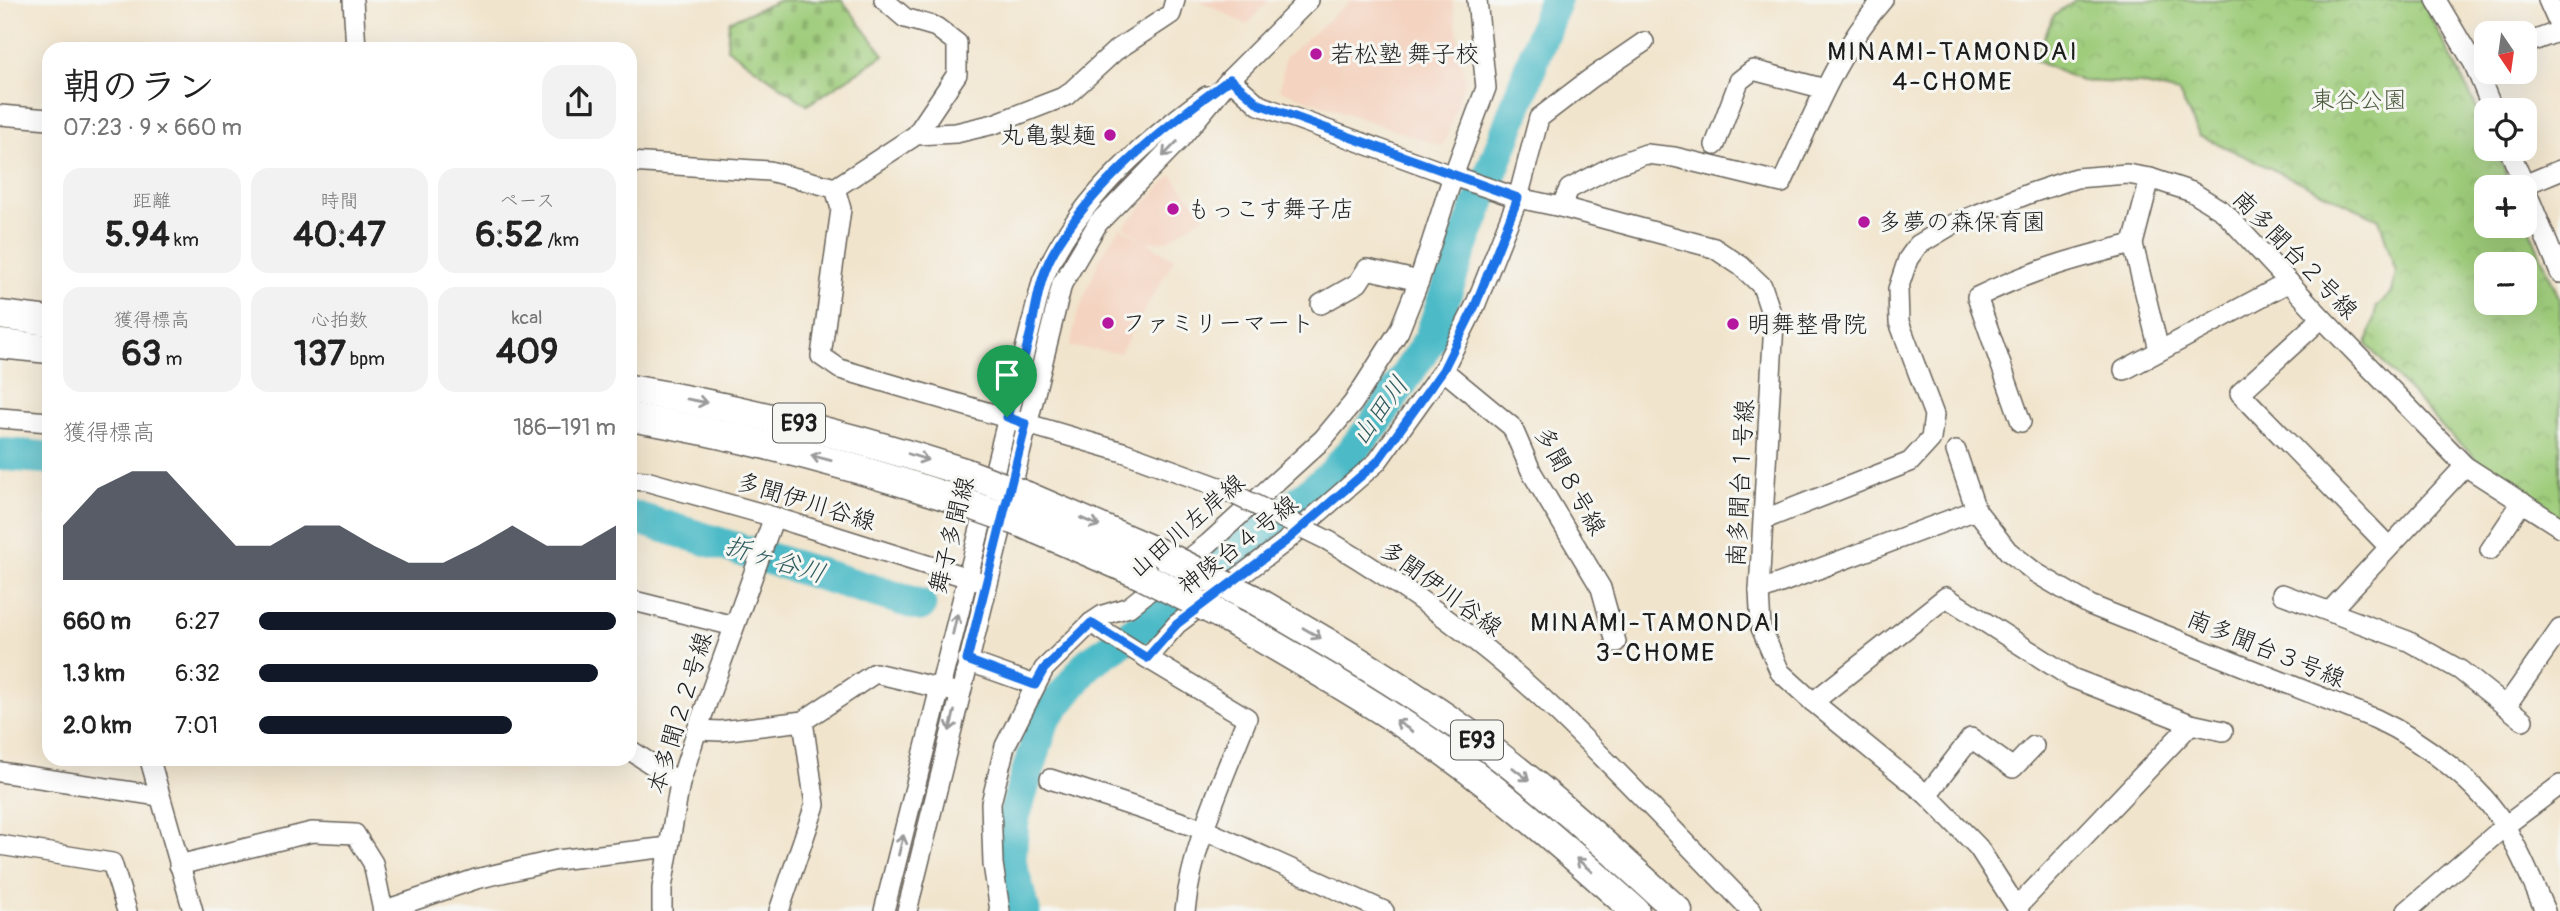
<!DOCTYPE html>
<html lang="ja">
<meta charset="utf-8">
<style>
body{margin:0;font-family:Pangolin,"Klee One",sans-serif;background:#f2f2f2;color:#222;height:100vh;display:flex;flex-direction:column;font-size:26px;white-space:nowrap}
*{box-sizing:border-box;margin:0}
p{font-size:23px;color:#767676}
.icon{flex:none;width:38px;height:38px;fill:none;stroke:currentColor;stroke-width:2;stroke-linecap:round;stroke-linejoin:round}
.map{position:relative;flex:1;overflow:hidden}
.sheet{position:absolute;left:42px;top:42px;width:595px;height:724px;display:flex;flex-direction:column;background:#fff;border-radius:21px;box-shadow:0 7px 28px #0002}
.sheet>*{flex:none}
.needle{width:46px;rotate:167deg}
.fabs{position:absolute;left:2474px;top:21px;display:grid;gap:14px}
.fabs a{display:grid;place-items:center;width:63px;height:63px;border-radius:14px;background:#fff;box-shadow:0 7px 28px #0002;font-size:35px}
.pin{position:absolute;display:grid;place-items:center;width:60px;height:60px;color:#fff;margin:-72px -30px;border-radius:50% 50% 50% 0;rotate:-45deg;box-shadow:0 0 7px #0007}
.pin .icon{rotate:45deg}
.round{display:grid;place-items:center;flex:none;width:74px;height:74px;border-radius:21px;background:#f2f2f2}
.overview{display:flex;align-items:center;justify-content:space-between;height:119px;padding:0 21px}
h1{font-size:38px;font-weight:700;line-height:52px}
.metrics{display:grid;grid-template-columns:repeat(3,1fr);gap:10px;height:119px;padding:7px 21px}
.metrics div{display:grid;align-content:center;border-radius:18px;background:#f2f2f2;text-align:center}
.metrics b{font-size:35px;font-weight:700}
.metrics small{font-size:19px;font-weight:400}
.metrics p{font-size:19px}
.chart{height:196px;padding:14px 21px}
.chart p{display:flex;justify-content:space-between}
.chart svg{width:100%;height:126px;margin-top:7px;fill:#111827;opacity:.7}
ul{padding:0 21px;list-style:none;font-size:23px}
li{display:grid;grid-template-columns:112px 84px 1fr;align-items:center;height:52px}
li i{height:18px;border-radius:9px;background:#111827}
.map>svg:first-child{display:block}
</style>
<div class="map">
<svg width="2560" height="911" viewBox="0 0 2560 911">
<defs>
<pattern id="cemetery-stones" width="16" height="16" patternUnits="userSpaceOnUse" patternTransform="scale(1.75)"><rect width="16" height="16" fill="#9ecc7a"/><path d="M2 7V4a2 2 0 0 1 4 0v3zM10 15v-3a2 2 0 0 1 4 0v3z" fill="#88af69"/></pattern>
<pattern id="park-crowns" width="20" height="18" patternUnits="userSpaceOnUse" patternTransform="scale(1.75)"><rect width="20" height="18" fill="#9ecc7a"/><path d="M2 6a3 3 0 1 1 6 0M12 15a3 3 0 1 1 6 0" fill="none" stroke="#88af69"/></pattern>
</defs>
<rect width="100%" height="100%" fill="#f6f6f2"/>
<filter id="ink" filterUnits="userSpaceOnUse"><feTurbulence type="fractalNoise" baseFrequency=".0143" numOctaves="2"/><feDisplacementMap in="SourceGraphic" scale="14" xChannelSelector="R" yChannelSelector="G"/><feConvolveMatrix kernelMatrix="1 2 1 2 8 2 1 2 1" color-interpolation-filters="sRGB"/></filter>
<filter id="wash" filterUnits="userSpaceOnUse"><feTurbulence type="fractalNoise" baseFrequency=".00686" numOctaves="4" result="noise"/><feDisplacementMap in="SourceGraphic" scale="28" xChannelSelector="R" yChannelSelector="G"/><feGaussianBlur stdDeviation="1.57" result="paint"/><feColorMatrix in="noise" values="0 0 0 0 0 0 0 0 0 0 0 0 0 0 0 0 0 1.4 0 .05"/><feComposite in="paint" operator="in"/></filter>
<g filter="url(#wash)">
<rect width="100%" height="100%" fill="#f1e4cc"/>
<g fill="#f4d3c0">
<path d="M 1199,0 L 1269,0 L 1247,25 Z"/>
<path d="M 1351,0 L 1452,0 L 1465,82 L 1443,147 L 1280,90 L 1285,58 Z"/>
<path d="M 1172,175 L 1204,216 L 1166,241 L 1147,242 L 1174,259 L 1120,353 L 1070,347 L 1077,316 L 1099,260 L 1120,227 L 1141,239 L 1124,226 Z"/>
</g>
<path fill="url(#cemetery-stones)" stroke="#5d744b" stroke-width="2" d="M 781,0 L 842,0 L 884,55 L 807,105 L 727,48 L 729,21 Z"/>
<path fill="url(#park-crowns)" stroke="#5d744b" stroke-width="2" fill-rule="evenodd" d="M 2075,0 L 2422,0 L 2486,126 L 2487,149 L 2495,149 L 2512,187 L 2487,187 L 2487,226 L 2525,226 L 2525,219 L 2560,300 L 2560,520 L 2513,492 L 2446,431 L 2367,345 L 2377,306 L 2392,293 L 2396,272 L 2379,219 L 2199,135 L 2179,93 L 2141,84 L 2081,81 L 2034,60 L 2054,15 ZM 2487,264 L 2525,264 L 2525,303 L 2487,303 Z"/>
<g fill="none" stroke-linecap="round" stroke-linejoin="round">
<g stroke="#4dbbc7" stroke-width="33">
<path d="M 0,454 L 49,458"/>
<path d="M 630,516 L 920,605"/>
<path d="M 1024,911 L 1010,862 L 1013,820 L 1044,719 L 1089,663 L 1149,622 L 1332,475 L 1374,425 L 1430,339 L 1458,257 L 1503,142 L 1555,0"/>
</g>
</g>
</g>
<g filter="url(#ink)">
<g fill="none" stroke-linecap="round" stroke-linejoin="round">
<defs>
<g id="minor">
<path d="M 353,0 L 356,49"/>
<path d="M 884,0 L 905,18 L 936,27 L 957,43 L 957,74 L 916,135"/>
<path d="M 2436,0 L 2474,64 L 2493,110"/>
<path d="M 2548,0 L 2560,27"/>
<path d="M 2525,44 L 2560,31"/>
<path d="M 1230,79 L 1259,105 L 1453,176 L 1518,198 L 1561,207 L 1714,248 L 1741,266 L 1762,286 L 1774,322 L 1759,591 L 1761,628 L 1780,672 L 1813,702 L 1927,795 L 1978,847 L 2019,911"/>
<path d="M 0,115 L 49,119"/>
<path d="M 1715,145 L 1739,81 L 1753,70 L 1825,89"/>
<path d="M 2509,149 L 2525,187"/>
<path d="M 630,162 L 769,171 L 835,188 L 841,209 L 821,356 L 840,369 L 1123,452 L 1219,487"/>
<path d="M 2150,178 L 2133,244 L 2159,350"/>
<path d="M 2524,185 L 2560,170"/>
<path d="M 835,188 L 916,135 L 956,133 L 994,124 L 1066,96 L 1115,51 L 1171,14 L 1175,0"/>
<path d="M 2525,188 L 2560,273"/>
<path d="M 1561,207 L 1569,189 L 1613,166 L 1646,154 L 1674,157 L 1782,183 C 1811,121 1837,51 1883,0"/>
<path d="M 1321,304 L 1358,283 L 1367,269 L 1419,281"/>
<path d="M 2322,318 L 2240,393 L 2389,547"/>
<path d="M 1443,370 L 1512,427 L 1532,473 L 1601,588 L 1616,642"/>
<path d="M 2124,370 L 2289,282"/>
<path d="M 0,418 L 49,422"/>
<path d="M 2021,422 L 1977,297 C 2030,271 2075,258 2133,244"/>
<path d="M 1956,451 L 1976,510 L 2008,551 L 2036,573 L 2090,605 L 2376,719 C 2421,740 2481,784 2506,828 C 2521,854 2533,883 2545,911"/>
<path d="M 630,480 L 646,481 L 774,517 L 978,581"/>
<path d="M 1765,519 L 1910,462 L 1931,439 L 1934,415 L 1899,322 L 1898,289 L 1908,259 L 1918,245 L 1953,224 L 2028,194 L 2076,178 L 2127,174 L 2150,178 L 2192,192 L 2224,212 L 2322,318 L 2465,466 L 2560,527"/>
<path d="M 1329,541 C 1403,585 1476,637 1539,695 C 1613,764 1681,839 1752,911"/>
<path d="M 2490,550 L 2522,502"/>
<path d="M 1759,591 L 1976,510"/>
<path d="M 2282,594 L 2408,641 L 2460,670 L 2523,720"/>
<path d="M 630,600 L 734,626"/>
<path d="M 2330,611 L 2465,466"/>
<path d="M 1091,623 L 1147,658"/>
<path d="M 967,661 L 1035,685"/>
<path d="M 1813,702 L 1946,597 L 2072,678 L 2191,724 L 2223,731"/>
<path d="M 2506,706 L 2560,629"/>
<path d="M 697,730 L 721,731 L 803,721 L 875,673 L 951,691"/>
<path d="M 630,750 L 680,783"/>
<path d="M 150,760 L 193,911"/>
<path d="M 0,772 L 159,796"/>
<path d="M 1050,779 L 1205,830 L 1384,911"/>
<path d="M 1927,795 L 1971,738 L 2013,768 L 2034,746"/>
<path d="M 0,845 L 112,863 L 127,911"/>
<path d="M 179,865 L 312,832 L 355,834 L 373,863 L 383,911"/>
<path d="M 2017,907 L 2191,724"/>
<path d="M 383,911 L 476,879 L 557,860 L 669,847 L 680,783 L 697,730 L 774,517"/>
<path d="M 662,911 L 662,888 L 669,847"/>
<path d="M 779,911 L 815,805 L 803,721"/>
<path d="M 884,911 L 1042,282 C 1071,206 1142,143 1207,96"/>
<path d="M 907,911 L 1062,284 L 1098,223 L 1181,138 L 1230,79 L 1309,0"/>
<path d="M 1000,911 L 993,864 L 991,803 L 1005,746 L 1044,669 L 1091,623 L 1103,615 L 1129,607 L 1209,543 L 1323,439 L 1353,403 L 1399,331 L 1419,281 L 1453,176 L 1486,88 L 1477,0"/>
<path d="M 1185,911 C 1192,845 1223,780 1247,718 L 1147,658 L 1177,624 L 1285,542 L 1377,462 L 1443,370 L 1475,306 L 1518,198 L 1539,118 L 1590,79 L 1644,42"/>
<path d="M 2407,911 L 2505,826 L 2560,785"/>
</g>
<g id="highway">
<path d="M 0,315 L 49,321"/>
<path d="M 0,344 L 49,349"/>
<path d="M 630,389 C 746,409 852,436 964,472"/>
<path d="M 630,417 C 742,436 849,464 957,500"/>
<path d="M 1027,496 L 1166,556"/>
<path d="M 1019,522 L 1139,574"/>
<path d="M 1253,599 C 1327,642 1401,685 1471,735 C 1544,788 1611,850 1678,911"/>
<path d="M 1227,618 C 1301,661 1376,704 1446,753 C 1512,801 1574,856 1635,911"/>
</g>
</defs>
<use href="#minor" stroke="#67625a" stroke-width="22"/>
<use href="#highway" stroke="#67625a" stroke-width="31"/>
<use href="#minor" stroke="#fff" stroke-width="19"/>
<use href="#highway" stroke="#fff" stroke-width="28"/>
<defs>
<path id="minor-bridge" d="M 1219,487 L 1329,541"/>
<g id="highway-bridge">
<path d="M 964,472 L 1027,496"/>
<path d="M 957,500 L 1019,522"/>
<path d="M 1166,556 L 1253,599"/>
<path d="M 1139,574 L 1227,618"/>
</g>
</defs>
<use href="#minor-bridge" stroke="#67625a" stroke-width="22" stroke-linecap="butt"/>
<use href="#highway-bridge" stroke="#67625a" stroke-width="31" stroke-linecap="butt"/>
<use href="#minor-bridge" stroke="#fff" stroke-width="19"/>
<use href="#highway-bridge" stroke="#fff" stroke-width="28"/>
</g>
<defs><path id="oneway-shaft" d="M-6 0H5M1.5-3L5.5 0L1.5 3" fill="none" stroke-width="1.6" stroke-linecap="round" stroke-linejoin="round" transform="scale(1.75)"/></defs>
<g stroke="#999">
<use href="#oneway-shaft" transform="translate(1170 149) rotate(134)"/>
<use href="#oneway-shaft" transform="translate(697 401) rotate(11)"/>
<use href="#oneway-shaft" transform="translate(918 457) rotate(18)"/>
<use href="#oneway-shaft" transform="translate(821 458) rotate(-165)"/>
<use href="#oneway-shaft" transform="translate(1090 522) rotate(23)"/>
<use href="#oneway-shaft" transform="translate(955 624) rotate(-77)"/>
<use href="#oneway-shaft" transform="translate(1312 633) rotate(30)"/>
<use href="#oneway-shaft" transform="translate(952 721) rotate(104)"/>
<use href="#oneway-shaft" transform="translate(1404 726) rotate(-147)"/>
<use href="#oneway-shaft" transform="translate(1521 774) rotate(38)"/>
<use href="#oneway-shaft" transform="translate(901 845) rotate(-76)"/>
<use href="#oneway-shaft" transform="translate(1584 865) rotate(-139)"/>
</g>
</g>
<g fill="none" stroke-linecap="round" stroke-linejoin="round" filter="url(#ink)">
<defs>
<path id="route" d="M 1230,79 L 1259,104 L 1518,198 L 1475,306 L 1443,370 L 1377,462 L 1285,542 L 1177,624 L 1147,658 L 1091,623 L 1044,669 L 1035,685 L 967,660 L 1026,424 L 1007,417 C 1015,390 1023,362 1030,335 C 1036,308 1039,278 1053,253 C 1091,184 1168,124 1230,79 Z"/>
</defs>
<use href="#route" stroke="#fff" stroke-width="14"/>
<use href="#route" stroke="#1a73e8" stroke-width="9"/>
</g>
<g fill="#b5179e" stroke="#f6f6f2" stroke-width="2.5">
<circle cx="1316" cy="54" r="7"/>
<circle cx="1110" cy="135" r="7"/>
<circle cx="1173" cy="209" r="7"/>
<circle cx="1864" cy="222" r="7"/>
<circle cx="1108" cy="323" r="7"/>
<circle cx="1733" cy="324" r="7"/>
</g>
<g text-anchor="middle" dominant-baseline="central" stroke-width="6" stroke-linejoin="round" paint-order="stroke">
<g fill="#f6f6f2" stroke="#5d5d5c" stroke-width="2">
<rect x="773" y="403.5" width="52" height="39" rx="5"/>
<rect x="1451" y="720.5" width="52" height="39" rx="5"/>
</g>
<g font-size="23" font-weight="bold" fill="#1c1c1c">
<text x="799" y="423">E93</text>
<text x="1477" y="740">E93</text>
</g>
<g font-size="24" fill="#1c1c1c" stroke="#f6f6f2" text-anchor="start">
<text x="1330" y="54">若松塾 舞子校</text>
<text x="1096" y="135" text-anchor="end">丸亀製麺</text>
<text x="1187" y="209">もっこす舞子店</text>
<text x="1878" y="222">多夢の森保育園</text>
<text x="1122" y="323">ファミリーマート</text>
<text x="1747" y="324">明舞整骨院</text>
</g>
<g font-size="24" fill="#4a5a3d" stroke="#f6f6f2">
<text x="2359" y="100">東谷公園</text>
</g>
<g font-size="24" fill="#1c1c1c" stroke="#f6f6f2">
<text transform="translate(2295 255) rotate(46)">南多聞台２号線</text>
<text transform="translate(1570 481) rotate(61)">多聞８号線</text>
<text transform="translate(1741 483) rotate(-87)">南多聞台１号線</text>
<text transform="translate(806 502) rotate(17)">多聞伊川谷線</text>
<text transform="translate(1187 526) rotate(-41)">山田川左岸線</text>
<text transform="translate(952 535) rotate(-76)">舞子多聞線</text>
<text transform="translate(1238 545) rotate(-38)">神陵台４号線</text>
<text transform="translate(1441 589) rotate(36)">多聞伊川谷線</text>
<text transform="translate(2266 649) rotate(22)">南多聞台３号線</text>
<text transform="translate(680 713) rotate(-73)">本多聞２２号線</text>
</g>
<g font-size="26" letter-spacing="2" fill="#1c1c1c" stroke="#f6f6f2">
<text x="1953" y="52">MINAMI-TAMONDAI<tspan x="1953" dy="30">4-CHOME</tspan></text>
<text x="1656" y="623">MINAMI-TAMONDAI<tspan x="1656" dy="30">3-CHOME</tspan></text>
</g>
<g font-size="26" font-style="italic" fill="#305c60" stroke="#f6f6f2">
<text transform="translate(1380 411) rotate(-54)">山田川</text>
<text transform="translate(775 560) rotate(17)">折ヶ谷川</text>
</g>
</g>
</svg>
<div class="fabs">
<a><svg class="needle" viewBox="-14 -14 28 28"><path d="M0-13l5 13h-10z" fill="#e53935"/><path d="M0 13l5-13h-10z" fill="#767676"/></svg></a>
<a><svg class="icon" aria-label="locate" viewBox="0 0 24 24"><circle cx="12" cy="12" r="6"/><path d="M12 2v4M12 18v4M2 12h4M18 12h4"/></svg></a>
<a>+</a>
<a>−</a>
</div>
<div class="pin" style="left:1007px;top:417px;background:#1e9e55"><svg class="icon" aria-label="arrive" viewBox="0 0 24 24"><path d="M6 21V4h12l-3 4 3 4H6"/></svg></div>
<section class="sheet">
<div class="overview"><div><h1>朝のラン</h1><p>07:23 · 9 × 660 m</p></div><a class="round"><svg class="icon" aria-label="share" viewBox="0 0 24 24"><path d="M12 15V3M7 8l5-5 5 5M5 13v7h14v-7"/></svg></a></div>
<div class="metrics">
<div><p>距離</p><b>5.94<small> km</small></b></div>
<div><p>時間</p><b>40:47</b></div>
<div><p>ペース</p><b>6:52<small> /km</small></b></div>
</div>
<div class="metrics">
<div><p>獲得標高</p><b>63<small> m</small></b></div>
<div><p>心拍数</p><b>137<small> bpm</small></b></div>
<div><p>kcal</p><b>409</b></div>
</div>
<div class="chart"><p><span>獲得標高</span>186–191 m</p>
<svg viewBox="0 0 160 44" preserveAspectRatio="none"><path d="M0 44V25L10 12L20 6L30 6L40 19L50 32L60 32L70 25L80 25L90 32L100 38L110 38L120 32L130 25L140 32L150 32L160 25V44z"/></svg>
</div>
<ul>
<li><b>660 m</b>6:27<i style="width:100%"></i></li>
<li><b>1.3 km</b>6:32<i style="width:95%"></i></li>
<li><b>2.0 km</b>7:01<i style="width:71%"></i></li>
</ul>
</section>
</div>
